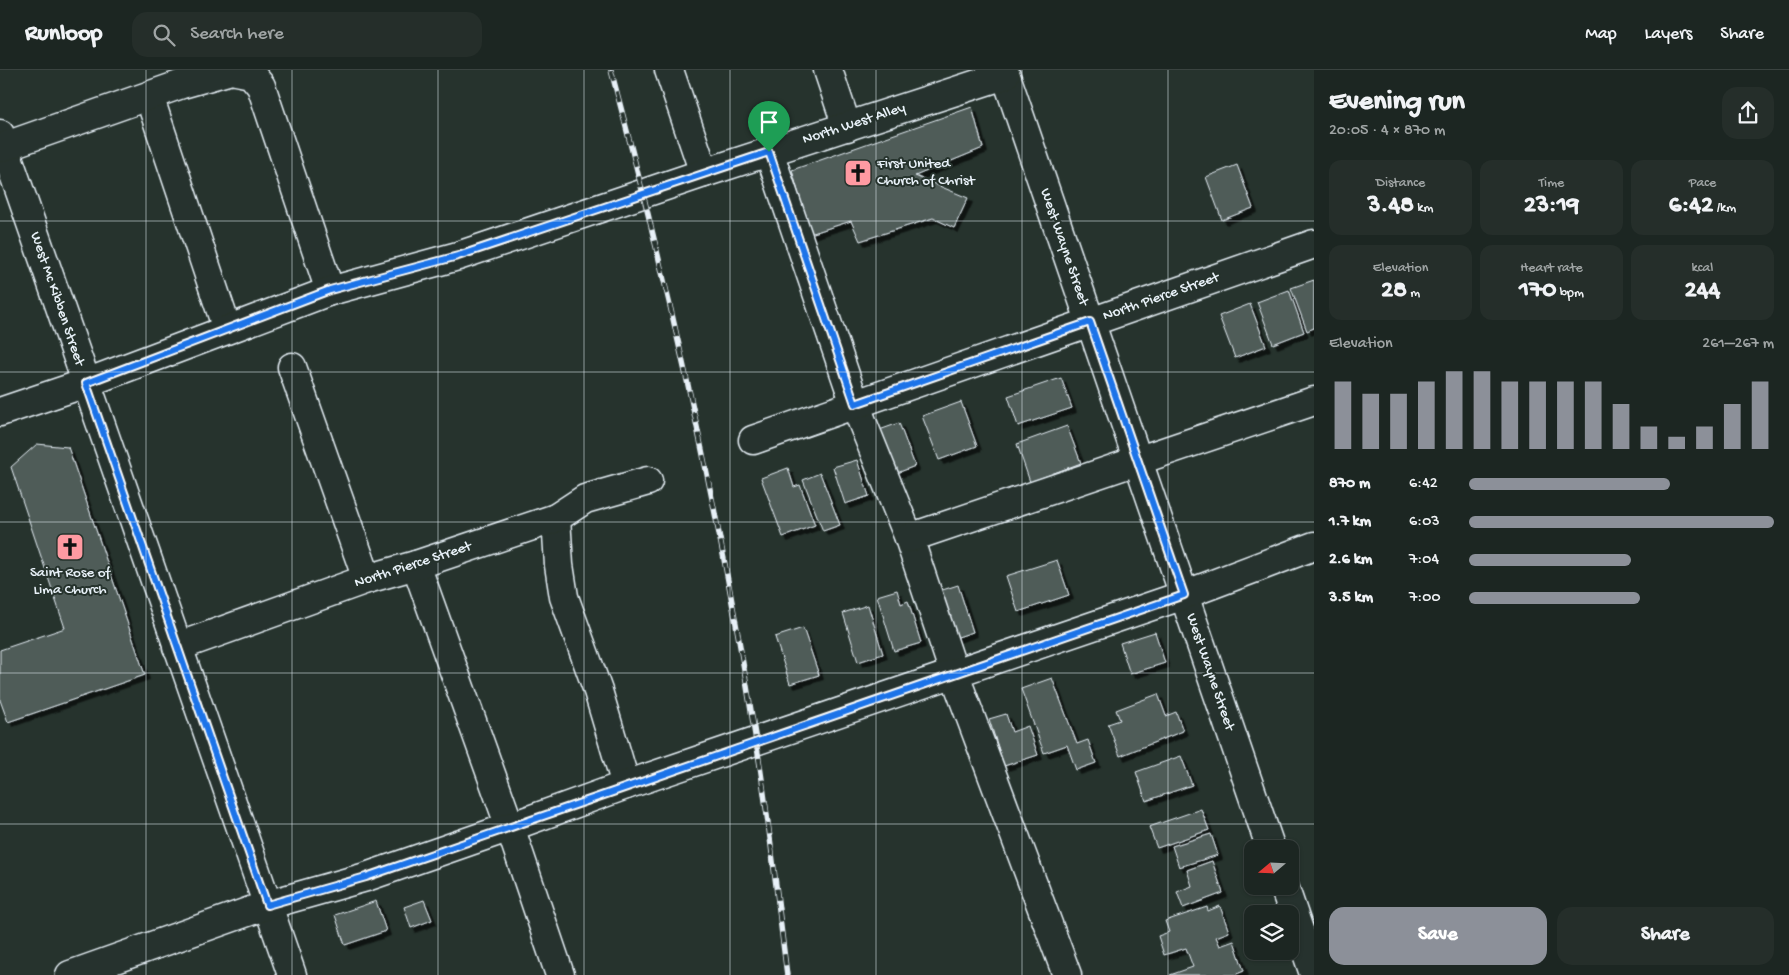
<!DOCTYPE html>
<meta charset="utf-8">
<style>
body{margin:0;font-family:"Gochi Hand",sans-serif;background:#252e2a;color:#f1f3f6;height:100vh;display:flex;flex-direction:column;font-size:19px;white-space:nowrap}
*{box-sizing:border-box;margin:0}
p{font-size:16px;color:#a0a5a5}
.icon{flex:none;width:28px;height:28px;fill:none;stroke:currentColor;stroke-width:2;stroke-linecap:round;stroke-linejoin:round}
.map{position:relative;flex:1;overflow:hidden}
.details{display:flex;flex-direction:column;background:#1c2622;width:475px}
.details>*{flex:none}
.needle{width:32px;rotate:251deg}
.controls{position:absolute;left:1244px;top:770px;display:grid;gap:10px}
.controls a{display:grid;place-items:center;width:55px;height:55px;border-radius:10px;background:#1c2622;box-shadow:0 1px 4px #0004,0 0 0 1px #3a4340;font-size:25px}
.pin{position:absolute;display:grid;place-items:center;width:42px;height:42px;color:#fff;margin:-51px -21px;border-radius:50% 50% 50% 0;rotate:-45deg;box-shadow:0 0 5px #0007}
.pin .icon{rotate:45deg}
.round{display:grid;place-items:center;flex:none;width:52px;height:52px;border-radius:15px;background:#252e2a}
.summary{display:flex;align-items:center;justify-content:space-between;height:85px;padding:0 15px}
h1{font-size:28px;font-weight:700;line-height:38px}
.metrics{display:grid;grid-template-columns:repeat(3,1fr);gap:8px;height:85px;padding:5px 15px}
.metrics div{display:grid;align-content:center;border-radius:12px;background:#252e2a;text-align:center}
.metrics b{font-size:25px;font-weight:700}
.metrics small{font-size:14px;font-weight:400}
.metrics p{font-size:14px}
.chart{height:140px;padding:10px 15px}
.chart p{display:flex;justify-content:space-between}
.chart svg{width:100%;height:90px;margin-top:5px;stroke:#8c9099;stroke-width:6}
.action{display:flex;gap:10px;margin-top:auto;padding:10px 15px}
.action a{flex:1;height:58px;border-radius:15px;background:#8c9099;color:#fff;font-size:20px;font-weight:700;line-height:58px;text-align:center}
.action a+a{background:#252e2a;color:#f1f3f6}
ul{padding:0 15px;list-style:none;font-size:16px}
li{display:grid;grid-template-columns:80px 60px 1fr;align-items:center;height:38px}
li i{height:12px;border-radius:6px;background:#8c9099}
header{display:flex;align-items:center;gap:30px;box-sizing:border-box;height:70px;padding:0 25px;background:#1c2622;border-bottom:1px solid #3a4340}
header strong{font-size:24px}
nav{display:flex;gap:28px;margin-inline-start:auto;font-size:18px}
.search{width:350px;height:45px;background:#252e2a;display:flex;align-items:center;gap:12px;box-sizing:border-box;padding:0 18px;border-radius:15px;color:#a0a5a5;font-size:19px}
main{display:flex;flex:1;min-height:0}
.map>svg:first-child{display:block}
</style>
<header>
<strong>Runloop</strong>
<div class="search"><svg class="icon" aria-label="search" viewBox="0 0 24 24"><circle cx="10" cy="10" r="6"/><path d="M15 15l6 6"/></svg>Search here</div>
<nav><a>Map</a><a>Layers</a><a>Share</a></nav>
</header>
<main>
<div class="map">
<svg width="1314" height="905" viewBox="0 0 1314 905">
<defs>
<filter id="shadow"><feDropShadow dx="4.5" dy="4.5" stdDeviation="0" flood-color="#0009"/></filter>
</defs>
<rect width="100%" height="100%" fill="#26332d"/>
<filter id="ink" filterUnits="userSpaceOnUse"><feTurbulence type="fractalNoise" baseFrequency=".02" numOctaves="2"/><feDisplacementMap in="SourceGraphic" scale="10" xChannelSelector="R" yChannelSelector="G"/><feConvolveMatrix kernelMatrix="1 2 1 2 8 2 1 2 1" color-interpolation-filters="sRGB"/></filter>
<g filter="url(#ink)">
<g fill="#505c59" stroke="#e8f1f8" filter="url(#shadow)">
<path d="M 972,37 L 983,78 L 915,106 L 968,128 L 954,158 L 933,148 L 860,171 L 851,151 L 810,164 L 792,100 Z"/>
<path d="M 1237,95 L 1253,138 L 1222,150 L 1206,107 Z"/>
<path d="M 1314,210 L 1314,258 L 1307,261 L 1291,218 Z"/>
<path d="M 1289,220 L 1304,262 L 1273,274 L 1257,232 Z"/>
<path d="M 1250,234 L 1266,276 L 1235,288 L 1219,246 Z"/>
<path d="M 1061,308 L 1072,338 L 1018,356 L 1008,326 Z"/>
<path d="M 961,332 L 977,376 L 939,390 L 922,346 Z"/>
<path d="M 899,353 L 915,396 L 887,407 L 871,363 Z"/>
<path d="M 1067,356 L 1081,393 L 1030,412 L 1017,374 Z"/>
<path d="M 37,374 L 68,377 L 145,605 L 8,652 L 0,630 L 0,580 L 65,558 L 11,397 Z"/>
<path d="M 857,390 L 869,426 L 845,434 L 833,397 Z"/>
<path d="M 788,398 L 794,417 L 800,415 L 815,455 L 783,467 L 761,408 Z"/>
<path d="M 820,403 L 840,455 L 823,461 L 803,410 Z"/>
<path d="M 1057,490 L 1069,525 L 1018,542 L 1006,506 Z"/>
<path d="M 958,515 L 973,562 L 946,571 L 930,524 Z"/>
<path d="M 897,520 L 901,534 L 908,531 L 921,573 L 894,581 L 877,526 Z"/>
<path d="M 868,535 L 883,584 L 858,592 L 843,543 Z"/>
<path d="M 803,558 L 819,605 L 790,614 L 775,567 Z"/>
<path d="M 1155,562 L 1165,593 L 1130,604 L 1120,573 Z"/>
<path d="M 1052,608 L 1077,674 L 1088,670 L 1096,693 L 1076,700 L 1067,675 L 1044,683 L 1021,619 Z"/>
<path d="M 1158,624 L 1166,646 L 1176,642 L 1183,661 L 1120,686 L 1108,654 L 1120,650 L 1116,640 Z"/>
<path d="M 1006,644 L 1012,662 L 1028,656 L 1038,685 L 1004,696 L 989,649 Z"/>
<path d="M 1181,686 L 1192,715 L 1146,731 L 1136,702 Z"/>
<path d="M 1201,739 L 1209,760 L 1157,778 L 1149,757 Z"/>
<path d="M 1211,764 L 1218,785 L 1179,797 L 1172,776 Z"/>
<path d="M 1212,791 L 1223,823 L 1183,838 L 1177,822 L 1192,816 L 1187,800 Z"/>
<path d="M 424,830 L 432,850 L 411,858 L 404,837 Z"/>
<path d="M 376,831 L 386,861 L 345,875 L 335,845 Z"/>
<path d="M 1220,836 L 1229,862 L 1216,867 L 1220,876 L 1234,871 L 1244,901 L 1234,905 L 1170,905 L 1193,897 L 1186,878 L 1164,885 L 1158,866 L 1169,862 L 1165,851 L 1207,837 L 1208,841 Z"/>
</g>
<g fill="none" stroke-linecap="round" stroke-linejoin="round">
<defs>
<g id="minor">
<path d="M 669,0 L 704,103"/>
<path d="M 828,0 L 847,57"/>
<path d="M 1004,0 L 1271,779"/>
<path d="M 149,26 L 227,259"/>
<path d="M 0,64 L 292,905"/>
<path d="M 0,78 L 182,14 L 231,0 L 251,4 L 261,16 L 330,221"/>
<path d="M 769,82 L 855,334 L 909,468 L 954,603 L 1067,905"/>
<path d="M 292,297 L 367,509"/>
<path d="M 0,342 L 86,313 L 330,221 L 458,186 L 704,103 L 1005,5"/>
<path d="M 753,370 L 1314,174"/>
<path d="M 556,448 L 559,495 L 564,527 L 598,621 L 626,715"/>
<path d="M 909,468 L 1314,331"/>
<path d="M 416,495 L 510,757 L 560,905"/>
<path d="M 177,577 L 367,509 L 416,495 L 556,448 L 585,429 L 648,411"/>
<path d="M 1284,816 L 1314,904"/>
<path d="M 70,905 L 267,835 L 366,807 L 510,757 L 626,715 L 1184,525 L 1314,476"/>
</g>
</defs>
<use href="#minor" stroke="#e8f1f8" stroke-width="31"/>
<use href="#minor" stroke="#26332d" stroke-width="28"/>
<defs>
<path id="rail" d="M 611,0 C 670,221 720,445 756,671 C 769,748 777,827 787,905"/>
</defs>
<use href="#rail" stroke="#e8f1f8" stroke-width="5.5"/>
<use href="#rail" stroke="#26332d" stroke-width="4" stroke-dasharray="11" stroke-linecap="butt"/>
</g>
</g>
<g fill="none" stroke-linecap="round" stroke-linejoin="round" filter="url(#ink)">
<defs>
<path id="route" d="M 769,82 L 855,334 L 1090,252 L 1184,525 L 366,807 L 267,835 L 86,313 L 330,220 L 458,186 Z"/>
</defs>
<use href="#route" stroke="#fff" stroke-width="10"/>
<use href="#route" stroke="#1a73e8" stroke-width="6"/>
</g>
<path fill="none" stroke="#e8f1f8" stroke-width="1" stroke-opacity="0.55" d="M 146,0 L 146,905M 292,0 L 292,905M 438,0 L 438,905M 584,0 L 584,905M 730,0 L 730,905M 876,0 L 876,905M 1022,0 L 1022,905M 1168,0 L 1168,905M 0,151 L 1314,151M 0,302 L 1314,302M 0,452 L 1314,452M 0,603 L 1314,603M 0,754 L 1314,754"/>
<defs>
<symbol id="church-square" viewBox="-11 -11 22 22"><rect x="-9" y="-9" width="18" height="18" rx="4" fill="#ff9aa2" stroke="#26332d"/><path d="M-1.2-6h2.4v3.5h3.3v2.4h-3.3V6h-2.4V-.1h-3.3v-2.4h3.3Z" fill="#111"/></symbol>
</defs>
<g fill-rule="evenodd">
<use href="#church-square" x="842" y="87" width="32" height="32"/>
<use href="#church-square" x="54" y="461" width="32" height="32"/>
</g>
<g text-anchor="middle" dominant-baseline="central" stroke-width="4" stroke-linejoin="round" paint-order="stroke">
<g font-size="15" fill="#e8f1f8" stroke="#26332d">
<text transform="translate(854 54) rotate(-18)">North West Alley</text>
<text transform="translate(1064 177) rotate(71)">West Wayne Street</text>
<text transform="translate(1161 227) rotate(-19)">North Pierce Street</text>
<text transform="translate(57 229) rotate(71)">West Mc Kibben Street</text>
<text transform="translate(413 495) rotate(-18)">North Pierce Street</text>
<text transform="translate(1210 602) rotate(71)">West Wayne Street</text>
</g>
<g font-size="15" fill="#e8f1f8" stroke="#26332d" text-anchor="start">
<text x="877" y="94">First United<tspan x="877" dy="17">Church of Christ</tspan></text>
<text x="70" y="503" text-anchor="middle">Saint Rose of<tspan x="70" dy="17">Lima Church</tspan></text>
</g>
</g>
</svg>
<div class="controls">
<a><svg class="needle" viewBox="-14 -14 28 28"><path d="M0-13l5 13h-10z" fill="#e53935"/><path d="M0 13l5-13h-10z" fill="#a0a5a5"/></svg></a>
<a><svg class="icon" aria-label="layers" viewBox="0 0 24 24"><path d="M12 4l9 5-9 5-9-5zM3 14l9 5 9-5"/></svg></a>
</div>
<div class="pin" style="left:769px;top:82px;background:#1e9e55"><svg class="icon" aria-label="arrive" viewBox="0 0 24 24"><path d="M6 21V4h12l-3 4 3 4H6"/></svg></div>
</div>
<section class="details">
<div class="summary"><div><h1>Evening run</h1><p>20:05 · 4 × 870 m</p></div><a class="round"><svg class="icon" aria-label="share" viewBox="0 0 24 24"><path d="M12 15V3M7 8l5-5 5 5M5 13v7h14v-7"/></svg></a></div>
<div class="metrics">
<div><p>Distance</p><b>3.48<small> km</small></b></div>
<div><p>Time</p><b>23:19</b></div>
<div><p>Pace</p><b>6:42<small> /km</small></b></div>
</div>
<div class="metrics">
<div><p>Elevation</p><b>28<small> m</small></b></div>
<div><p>Heart rate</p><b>170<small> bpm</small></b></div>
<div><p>kcal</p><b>244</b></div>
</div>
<div class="chart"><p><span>Elevation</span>261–267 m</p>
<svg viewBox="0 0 160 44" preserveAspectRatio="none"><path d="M5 44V11M15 44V17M25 44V17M35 44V11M45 44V6M55 44V6M65 44V11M75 44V11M85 44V11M95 44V11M105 44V22M115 44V33M125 44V38M135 44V33M145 44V22M155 44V11"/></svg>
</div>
<ul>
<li><b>870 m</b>6:42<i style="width:66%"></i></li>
<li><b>1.7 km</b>6:03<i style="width:100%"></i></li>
<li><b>2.6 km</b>7:04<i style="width:53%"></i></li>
<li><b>3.5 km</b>7:00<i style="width:56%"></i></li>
</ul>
<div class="action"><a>Save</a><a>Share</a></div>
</section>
</main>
